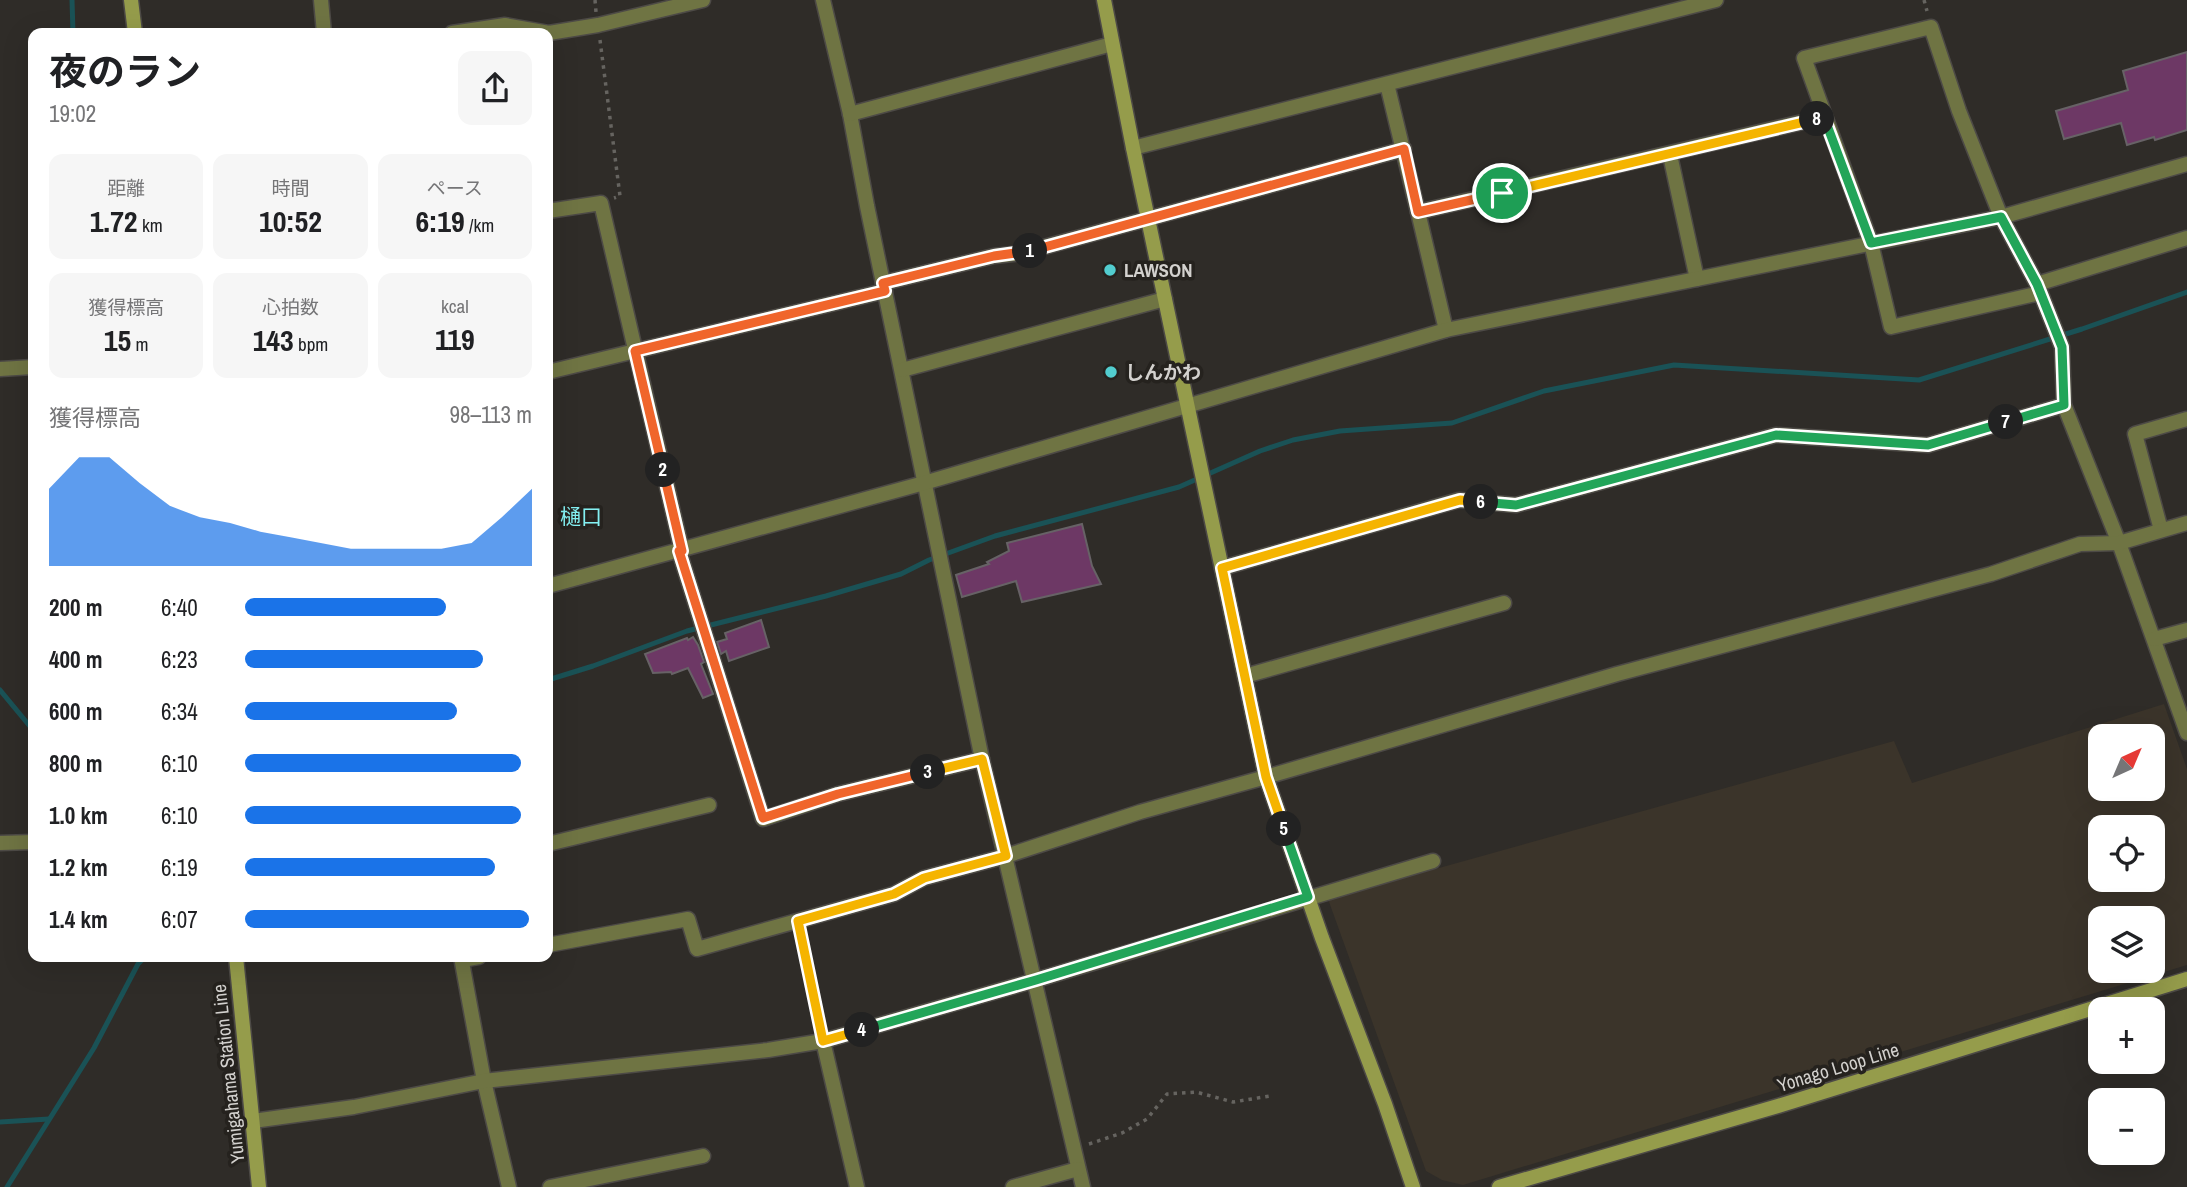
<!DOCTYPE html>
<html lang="ja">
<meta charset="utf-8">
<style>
body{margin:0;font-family:"Archivo Narrow","Noto Sans JP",sans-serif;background:#f6f6f6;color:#202124;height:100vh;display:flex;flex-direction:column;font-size:26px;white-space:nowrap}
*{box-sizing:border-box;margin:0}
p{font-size:23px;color:#757577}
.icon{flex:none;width:38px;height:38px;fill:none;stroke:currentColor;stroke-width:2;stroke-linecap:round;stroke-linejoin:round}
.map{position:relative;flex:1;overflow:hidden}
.details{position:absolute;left:28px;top:28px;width:525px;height:934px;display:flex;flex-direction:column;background:#fff;border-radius:14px;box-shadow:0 7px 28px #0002}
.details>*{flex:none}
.needle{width:46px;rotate:44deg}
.buttons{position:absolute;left:2088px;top:724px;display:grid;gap:14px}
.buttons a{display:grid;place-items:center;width:77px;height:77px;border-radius:14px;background:#fff;box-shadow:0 7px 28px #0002;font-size:35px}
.pin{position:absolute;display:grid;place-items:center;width:60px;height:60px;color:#fff;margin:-30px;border:4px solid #fff;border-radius:50%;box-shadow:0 2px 7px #0007}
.km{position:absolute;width:35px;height:35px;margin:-18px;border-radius:50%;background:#222;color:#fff;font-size:19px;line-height:35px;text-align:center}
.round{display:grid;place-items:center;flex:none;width:74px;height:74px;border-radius:14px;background:#f6f6f6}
.headline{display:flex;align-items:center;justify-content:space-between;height:119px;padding:0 21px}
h1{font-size:38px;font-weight:700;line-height:52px}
.stats{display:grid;grid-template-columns:repeat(3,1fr);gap:10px;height:119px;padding:7px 21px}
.stats div{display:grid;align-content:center;border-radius:14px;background:#f6f6f6;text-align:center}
.stats b{font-size:30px;font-weight:700}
.stats small{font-size:19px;font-weight:400}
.stats p{font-size:19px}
.chart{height:196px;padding:14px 21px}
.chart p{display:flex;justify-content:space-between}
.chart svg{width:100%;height:126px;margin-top:7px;fill:#1a73e8;opacity:.7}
ul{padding:0 21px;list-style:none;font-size:23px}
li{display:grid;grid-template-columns:112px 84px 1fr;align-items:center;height:52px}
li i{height:18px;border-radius:9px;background:#1a73e8}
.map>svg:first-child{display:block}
</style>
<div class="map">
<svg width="2187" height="1187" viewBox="0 0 2187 1187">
<rect width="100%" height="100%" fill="#2f2c28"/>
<path fill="#3b342a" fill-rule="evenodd" d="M 2164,704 L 2187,769 L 2187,965 L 1463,1185 L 1442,1180 L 1426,1171 L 1328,899 L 1894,741 L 1912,783 ZM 2100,737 L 2152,737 L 2152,789 L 2100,789 ZM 2100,828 L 2152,828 L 2152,880 L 2100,880 ZM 2100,919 L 2152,919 L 2152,971 L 2100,971 Z"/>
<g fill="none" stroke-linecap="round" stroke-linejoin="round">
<g stroke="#1a5256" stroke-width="5">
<path d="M 72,0 L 73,33"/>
<path d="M 548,680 L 593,666 L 687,631 L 826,596 L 901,574 L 929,560 L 995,536 L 1179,487 L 1260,451 L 1293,440 L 1340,431 L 1452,423 L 1544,391 L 1674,365 L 1919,380 L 2082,329 L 2187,292"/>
<path d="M 0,690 L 33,730"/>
<path d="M 0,1122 L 49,1119"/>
<path d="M 7,1187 L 94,1048 L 138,964 L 145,957"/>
</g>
</g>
<g fill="#6d3865" stroke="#676266" stroke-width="2">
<path d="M 2187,52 L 2187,130 L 2155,140 L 2154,137 L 2127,145 L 2121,123 L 2064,139 L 2056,111 L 2128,90 L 2123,71 Z"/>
<path d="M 1082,524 L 1092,566 L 1101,584 L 1022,602 L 1016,581 L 962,597 L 956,575 L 989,564 L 987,562 L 1009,551 L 1007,543 Z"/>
<path d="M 761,620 L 769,647 L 729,661 L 726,651 L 721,654 L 717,642 L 727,639 L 725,633 Z"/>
<path d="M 693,637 L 698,645 L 704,662 L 701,664 L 713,694 L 703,698 L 688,668 L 672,674 L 671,672 L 653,673 L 645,654 L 687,638 L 688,640 Z"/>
</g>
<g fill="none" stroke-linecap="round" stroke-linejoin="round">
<defs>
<g id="street">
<path d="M 321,0 L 324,33"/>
<path d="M 823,0 L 850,114 L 867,206 L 982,759 L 1083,1187"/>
<path d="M 452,33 L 505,25 L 549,33 L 598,25 L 703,0"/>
<path d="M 1387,84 L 1418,212"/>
<path d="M 850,114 L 1112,44"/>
<path d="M 1133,148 L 1716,0"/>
<path d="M 1670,155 L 1697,279"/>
<path d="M 548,211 L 601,203 L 682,551"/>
<path d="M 883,283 L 994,256 L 1022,253 L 1404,149"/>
<path d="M 2037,284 L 2187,238"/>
<path d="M 2040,293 L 1891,327 L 1871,243 L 1804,58 L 1931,27 L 1959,111 L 2001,217 L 2037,284 L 2062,347 L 2064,405 L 2119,543 L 2187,733"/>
<path d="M 1446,330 L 1418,212 L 1824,117"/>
<path d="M 0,369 L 33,367"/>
<path d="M 902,370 L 1165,299"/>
<path d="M 548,372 L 885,291"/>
<path d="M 2161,530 L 2135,434 L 2187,419"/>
<path d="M 679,551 L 763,819 L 838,794 L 982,759"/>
<path d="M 1222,568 L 1459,500 L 1516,505 L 1776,435 L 1928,445 L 2064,405"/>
<path d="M 548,586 L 924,483 L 1446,330 L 2001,217 L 2187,164"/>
<path d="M 2154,639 L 2187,630"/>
<path d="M 1245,676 L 1504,603"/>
<path d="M 0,843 L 33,842"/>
<path d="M 548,844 L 709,805"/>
<path d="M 548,945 L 688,919 L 697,949 L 894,894 L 924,878 L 1006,856 L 1140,812 L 1266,777 L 1617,674 L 1991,574 L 2080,544 L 2119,543 L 2187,523"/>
<path d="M 461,957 L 484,1081 L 509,1187"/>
<path d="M 462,960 L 479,957"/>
<path d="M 823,1041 L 857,1187"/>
<path d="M 253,1121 L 354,1107 L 484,1081 L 768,1050 L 823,1041 L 1036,980 L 1433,861"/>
<path d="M 550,1187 L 703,1156"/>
<path d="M 1013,1187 L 1078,1169"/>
</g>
<g id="secondary">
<path d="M 131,0 L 135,33"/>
<path d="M 1104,0 L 1133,148 L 1266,777 L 1322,938 L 1385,1104 L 1413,1187"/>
<path d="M 236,957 L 259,1187"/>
<path d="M 1499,1187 L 1778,1106 L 2187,979"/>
</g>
</defs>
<use href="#street" stroke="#4d4a46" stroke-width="17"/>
<use href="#secondary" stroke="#4d4a46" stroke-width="17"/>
<g stroke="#666460" stroke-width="3.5" stroke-dasharray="3.5 5" stroke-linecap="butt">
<path d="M 595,0 L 596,12"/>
<path d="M 1924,0 L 1927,11"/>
<path d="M 600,40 L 620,196 L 614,198"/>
<path d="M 801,936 L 820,1028"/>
<path d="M 1089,1144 L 1122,1133 L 1147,1119 L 1167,1094 L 1196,1092 L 1233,1102 L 1270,1096"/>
</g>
<use href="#street" stroke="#6f7443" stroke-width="14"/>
<use href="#secondary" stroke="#959c4b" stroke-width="14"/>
</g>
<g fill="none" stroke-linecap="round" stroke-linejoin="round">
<defs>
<path id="split-1" d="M 1030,251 L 1404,149 L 1418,212 L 1502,193"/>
<path id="split-2" d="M 663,470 L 635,351 L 885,291 L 883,283 L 994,256 L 1030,251"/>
<path id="split-3" d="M 663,470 L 682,551 L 679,551 L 763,818 L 838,794 L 928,772"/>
<path id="split-4" d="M 862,1030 L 823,1041 L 798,921 L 894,894 L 924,878 L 1006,856 L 982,759 L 928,772"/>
<path id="split-5" d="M 862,1030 L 1036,980 L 1308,897 L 1284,829"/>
<path id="split-6" d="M 1284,829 L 1266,777 L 1222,568 L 1460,500 L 1481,502"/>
<path id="split-7" d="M 1481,502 L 1516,505 L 1776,435 L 1928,445 L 2006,422"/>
<path id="split-8" d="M 1817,119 L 1824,117 L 1871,243 L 2001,217 L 2037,284 L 2062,347 L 2064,405 L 2006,422"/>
<path id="split-9" d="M 1502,193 L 1817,119"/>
</defs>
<use href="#split-1" stroke="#fff" stroke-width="14"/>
<use href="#split-2" stroke="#fff" stroke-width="14"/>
<use href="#split-3" stroke="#fff" stroke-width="14"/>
<use href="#split-4" stroke="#fff" stroke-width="14"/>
<use href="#split-5" stroke="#fff" stroke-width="14"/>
<use href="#split-6" stroke="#fff" stroke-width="14"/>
<use href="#split-7" stroke="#fff" stroke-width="14"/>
<use href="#split-8" stroke="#fff" stroke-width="14"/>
<use href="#split-9" stroke="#fff" stroke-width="14"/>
<use href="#split-1" stroke="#f0652b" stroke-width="9"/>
<use href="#split-2" stroke="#f0652b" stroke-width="9"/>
<use href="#split-3" stroke="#f0652b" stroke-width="9"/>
<use href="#split-4" stroke="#f5b400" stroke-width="9"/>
<use href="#split-5" stroke="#22a559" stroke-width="9"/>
<use href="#split-6" stroke="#f5b400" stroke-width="9"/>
<use href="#split-7" stroke="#22a559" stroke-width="9"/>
<use href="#split-8" stroke="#22a559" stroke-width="9"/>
<use href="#split-9" stroke="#f5b400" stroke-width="9"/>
</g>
<g fill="#52cdcf" stroke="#25221e" stroke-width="2.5">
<circle cx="1110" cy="270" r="7"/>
<circle cx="1111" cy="372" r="7"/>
</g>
<g text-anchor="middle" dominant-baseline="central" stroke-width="7" stroke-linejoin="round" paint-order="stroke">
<g font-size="19" font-weight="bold" fill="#d3d1ce" stroke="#25221e" text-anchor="start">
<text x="1124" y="270">LAWSON</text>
<text x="1125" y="372">しんかわ</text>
</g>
<g font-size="19" fill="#d3d1ce" stroke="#25221e">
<text transform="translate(1838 1067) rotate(-17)">Yonago Loop Line</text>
<text transform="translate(228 1074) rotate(-96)">Yumigahama Station Line</text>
</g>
<g font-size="21" fill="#84f0f2" stroke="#25221e">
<text x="581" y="516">樋口</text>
</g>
</g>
</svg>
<div class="buttons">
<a><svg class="needle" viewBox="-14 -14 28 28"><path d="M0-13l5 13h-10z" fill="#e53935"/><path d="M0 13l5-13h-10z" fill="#757577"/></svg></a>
<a><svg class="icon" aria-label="locate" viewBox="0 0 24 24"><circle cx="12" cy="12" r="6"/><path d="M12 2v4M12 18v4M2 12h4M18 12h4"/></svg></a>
<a><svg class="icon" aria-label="layers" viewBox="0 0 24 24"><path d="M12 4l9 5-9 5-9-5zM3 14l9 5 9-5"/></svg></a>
<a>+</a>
<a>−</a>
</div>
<div class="pin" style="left:1502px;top:193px;background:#1e9e55"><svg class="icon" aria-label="arrive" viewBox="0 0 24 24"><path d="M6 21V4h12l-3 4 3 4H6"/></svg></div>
<b class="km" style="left:1030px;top:251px">1</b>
<b class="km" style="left:663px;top:470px">2</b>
<b class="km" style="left:928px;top:772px">3</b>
<b class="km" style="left:862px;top:1030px">4</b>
<b class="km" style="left:1284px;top:829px">5</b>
<b class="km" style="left:1481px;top:502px">6</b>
<b class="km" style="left:2006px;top:422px">7</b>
<b class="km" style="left:1817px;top:119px">8</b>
<section class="details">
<div class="headline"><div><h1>夜のラン</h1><p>19:02</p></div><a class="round"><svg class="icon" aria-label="share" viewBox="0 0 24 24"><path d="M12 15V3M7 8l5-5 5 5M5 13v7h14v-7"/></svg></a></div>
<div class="stats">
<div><p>距離</p><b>1.72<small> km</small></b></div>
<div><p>時間</p><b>10:52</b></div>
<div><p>ペース</p><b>6:19<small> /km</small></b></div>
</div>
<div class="stats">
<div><p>獲得標高</p><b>15<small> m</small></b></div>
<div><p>心拍数</p><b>143<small> bpm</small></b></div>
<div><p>kcal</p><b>119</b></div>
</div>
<div class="chart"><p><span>獲得標高</span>98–113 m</p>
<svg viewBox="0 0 160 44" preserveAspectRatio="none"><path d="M0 44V17L10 6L20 6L30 15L40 23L50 27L60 29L70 32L80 34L90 36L100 38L110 38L120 38L130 38L140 36L150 27L160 17V44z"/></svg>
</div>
<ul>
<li><b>200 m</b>6:40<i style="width:70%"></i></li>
<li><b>400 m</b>6:23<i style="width:83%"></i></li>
<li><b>600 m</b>6:34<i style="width:74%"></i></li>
<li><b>800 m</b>6:10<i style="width:96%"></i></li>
<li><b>1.0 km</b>6:10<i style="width:96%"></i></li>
<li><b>1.2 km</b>6:19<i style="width:87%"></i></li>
<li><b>1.4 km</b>6:07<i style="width:99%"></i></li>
</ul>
</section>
</div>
